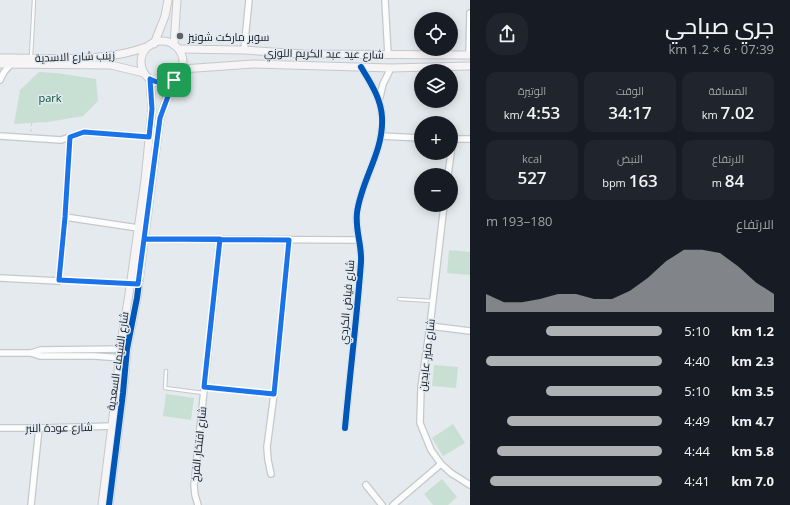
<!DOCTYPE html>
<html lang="ar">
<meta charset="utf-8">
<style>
body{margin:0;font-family:"Open Sans",Cairo,sans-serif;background:#20242c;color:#f1f3f6;direction:rtl;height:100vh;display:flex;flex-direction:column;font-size:15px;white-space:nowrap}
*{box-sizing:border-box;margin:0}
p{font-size:13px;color:#9ea1a6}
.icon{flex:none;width:22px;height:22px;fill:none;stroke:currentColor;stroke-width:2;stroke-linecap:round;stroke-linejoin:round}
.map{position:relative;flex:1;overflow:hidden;direction:ltr}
.sheet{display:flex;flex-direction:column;background:#171b24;width:320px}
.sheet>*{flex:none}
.controls{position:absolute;left:414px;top:12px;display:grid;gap:8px}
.controls a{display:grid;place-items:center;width:44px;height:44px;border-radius:50%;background:#171b24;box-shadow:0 2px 10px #0003;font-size:20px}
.pin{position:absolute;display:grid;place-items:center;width:34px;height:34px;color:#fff;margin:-17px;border-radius:8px;box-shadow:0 2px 6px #0006}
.round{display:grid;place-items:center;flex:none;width:42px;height:42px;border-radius:16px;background:#20242c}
.overview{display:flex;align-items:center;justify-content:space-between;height:68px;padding:0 16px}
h1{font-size:22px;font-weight:600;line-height:30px}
.stats{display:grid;grid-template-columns:repeat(3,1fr);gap:6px;height:68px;padding:4px 16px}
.stats div{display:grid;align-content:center;border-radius:10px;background:#20242c;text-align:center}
.stats b{font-size:17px;font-weight:600}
.stats small{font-size:11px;font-weight:400}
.stats p{font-size:11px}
.chart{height:112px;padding:8px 16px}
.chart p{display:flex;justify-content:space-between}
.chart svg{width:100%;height:72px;margin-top:4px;fill:#afb2b5;opacity:.7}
ul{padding:0 16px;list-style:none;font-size:13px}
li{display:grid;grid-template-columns:64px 48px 1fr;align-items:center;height:30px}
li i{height:10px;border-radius:5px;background:#afb2b5}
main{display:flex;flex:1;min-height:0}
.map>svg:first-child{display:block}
</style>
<main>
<section class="sheet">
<div class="overview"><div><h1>جري صباحي</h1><p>07:39 · 6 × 1.2 km</p></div><a class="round"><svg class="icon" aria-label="share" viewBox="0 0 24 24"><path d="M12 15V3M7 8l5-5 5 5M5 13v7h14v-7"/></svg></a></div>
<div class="stats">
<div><p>المسافة</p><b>7.02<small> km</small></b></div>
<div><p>الوقت</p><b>34:17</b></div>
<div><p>الوتيرة</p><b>4:53<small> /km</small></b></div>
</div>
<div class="stats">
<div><p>الارتفاع</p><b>84<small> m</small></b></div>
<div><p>النبض</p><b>163<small> bpm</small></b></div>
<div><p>kcal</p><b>527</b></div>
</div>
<div class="chart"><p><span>الارتفاع</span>180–193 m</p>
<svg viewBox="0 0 160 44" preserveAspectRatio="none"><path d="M0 44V33L10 38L20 38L30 36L40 33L50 33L60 36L70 36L80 31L90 23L100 13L110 6L120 6L130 8L140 16L150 26L160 33V44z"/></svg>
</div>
<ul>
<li><b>1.2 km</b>5:10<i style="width:66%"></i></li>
<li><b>2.3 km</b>4:40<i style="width:100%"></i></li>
<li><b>3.5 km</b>5:10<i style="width:66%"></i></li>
<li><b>4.7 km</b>4:49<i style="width:88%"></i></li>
<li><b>5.8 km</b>4:44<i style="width:94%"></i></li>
<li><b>7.0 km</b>4:41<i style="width:98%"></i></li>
</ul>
</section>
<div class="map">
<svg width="470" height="505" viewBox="0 0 470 505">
<rect width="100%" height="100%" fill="#e5eaee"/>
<g fill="#c8dfd3">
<path d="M 39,72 L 56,73 L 96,79 L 98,101 L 83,116 L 48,122 L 14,124 L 20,90 Z"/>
<path d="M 449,250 L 470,252 L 470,275 L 447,273 Z"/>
<path d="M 434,365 L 458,367 L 456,388 L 432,386 Z"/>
<path d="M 166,394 L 194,398 L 191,420 L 163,416 Z"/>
<path d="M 453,424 L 465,443 L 443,456 L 432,438 Z"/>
<path d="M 442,479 L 457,497 L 448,505 L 433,505 L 424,494 Z"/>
</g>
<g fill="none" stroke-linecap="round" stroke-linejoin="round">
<defs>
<g id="lane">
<path d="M 31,57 L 34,0"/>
<path d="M 60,281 L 138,284"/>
<path d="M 399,299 L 432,301"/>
<path d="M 166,371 L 165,388 L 203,393"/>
<path d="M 204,387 L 274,394"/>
</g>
<g id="street">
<path d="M 385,0 L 388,55"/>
<path d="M 244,50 L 249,0"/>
<path d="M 469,55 L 470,13"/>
<path d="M 0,80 L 4,72 L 11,64"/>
<path d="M 379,101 L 383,84 L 391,68"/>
<path d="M 0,136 L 61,140 L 84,132 L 149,137"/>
<path d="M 381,136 L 421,138"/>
<path d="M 451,139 L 470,139"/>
<path d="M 451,152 L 453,139"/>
<path d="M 448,175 L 451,153"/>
<path d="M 444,205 L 430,326 L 421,387 L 420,423 L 431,450 L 441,464 L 451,473 L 470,485"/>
<path d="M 65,217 L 138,228"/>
<path d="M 140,239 L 358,240"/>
<path d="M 0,278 L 59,281 L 65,217 L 70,137"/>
<path d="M 430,326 L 470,331"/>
<path d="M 0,353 L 31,353 L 41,350 L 123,349"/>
<path d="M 31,353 L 40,356 L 95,356 L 122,358"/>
<path d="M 0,428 L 39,428 L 114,426"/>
<path d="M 345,428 C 350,373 357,317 361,262 C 362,245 355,230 357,213 C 361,180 384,152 382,117 C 381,98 370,82 361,67"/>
<path d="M 271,474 L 268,460 L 267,447 L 274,394 L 289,240"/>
<path d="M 366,485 L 382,505"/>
<path d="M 31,505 L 39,428"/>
<path d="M 198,505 L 195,495 L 194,485 L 220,239"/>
<path d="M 393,505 L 441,464"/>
</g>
<g id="secondary">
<circle cx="162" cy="62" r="21"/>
<path d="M 154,44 L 165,16 L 168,0"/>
<path d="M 174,45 L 177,0"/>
<path d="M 179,49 L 244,50 L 304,54 L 470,55"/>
<path d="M 0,58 C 48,57 104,64 149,46"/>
<path d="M 0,64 L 111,65 L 144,73"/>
<path d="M 182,69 L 253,64 L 391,68 L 470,66"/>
<path d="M 102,505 L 116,393 L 120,349 L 129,294 L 145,180 L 152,109 L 150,79"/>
<path d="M 109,505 L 123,393 L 127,349 L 137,298 L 159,125 L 162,112 L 174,80"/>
</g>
</defs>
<use href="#lane" stroke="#c5c8cb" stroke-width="4.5"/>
<use href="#street" stroke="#c5c8cb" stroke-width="8"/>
<use href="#secondary" stroke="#c5c8cb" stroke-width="9"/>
<path stroke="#d0d1d3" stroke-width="1" stroke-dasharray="3 3" stroke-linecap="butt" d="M 31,132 L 32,119"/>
<use href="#lane" stroke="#fbfcfc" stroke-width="2.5"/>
<use href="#street" stroke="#fbfcfc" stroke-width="5.5"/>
<use href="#secondary" stroke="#f7f4f6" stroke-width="7"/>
<defs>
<g id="cycleway">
<path d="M 345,428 C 350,373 357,317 361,262 C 362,245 355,230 357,213 C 361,180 384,152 382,117 C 381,98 370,82 361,67"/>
<path d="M 109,505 L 123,393 L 127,349 L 137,298 L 159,125 L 162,112 L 174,80"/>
</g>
</defs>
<use href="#cycleway" stroke="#e1eaf2" stroke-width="8"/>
<use href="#cycleway" stroke="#0057b8" stroke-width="6"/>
</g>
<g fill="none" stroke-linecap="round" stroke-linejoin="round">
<defs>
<path id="route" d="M 174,80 C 165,84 158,84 150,79 L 152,109 L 149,137 L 84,132 L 70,137 L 65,217 L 59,280 L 138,284 L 144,239 L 220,239 L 204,387 L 274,394 L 289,240 L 144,239 L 160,118 L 174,80"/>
</defs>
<use href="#route" stroke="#fff" stroke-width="8"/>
<use href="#route" stroke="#1a73e8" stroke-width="5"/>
</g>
<circle fill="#5e6265" stroke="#e1eaf2" stroke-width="1.5" cx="180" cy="36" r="4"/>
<g text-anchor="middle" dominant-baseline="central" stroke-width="3" stroke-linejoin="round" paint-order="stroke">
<g font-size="11" fill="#15191b" stroke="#e1eaf2" text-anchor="start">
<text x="188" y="36">سوبر ماركت شونيز</text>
</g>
<g font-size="11" fill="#15191b" stroke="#e1eaf2">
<text transform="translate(324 53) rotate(1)">شارع عيد عبد الكريم اللوزي</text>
<text transform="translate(75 56) rotate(-2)">زينب شارع الاسدية</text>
<text transform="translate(346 302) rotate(-85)">شارع فياض الكردي</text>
<text transform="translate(426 355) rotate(-83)">شارع منير عابدين</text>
<text transform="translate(117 361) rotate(-82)">شارع الشيماء السعدية</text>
<text transform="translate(59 427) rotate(-1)">شارع عودة النبر</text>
<text transform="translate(198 444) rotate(-84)">شارع افتخار الفرخ</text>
</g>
<g font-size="11" fill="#04502d" stroke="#e1eaf2">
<text x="50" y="97">park</text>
</g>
</g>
</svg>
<div class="controls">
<a><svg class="icon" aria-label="locate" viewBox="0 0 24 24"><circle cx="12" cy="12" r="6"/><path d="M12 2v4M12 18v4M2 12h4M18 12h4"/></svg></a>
<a><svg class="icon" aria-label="layers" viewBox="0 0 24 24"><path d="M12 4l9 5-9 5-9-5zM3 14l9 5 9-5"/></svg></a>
<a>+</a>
<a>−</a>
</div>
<div class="pin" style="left:174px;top:80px;background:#1e9e55"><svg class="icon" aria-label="arrive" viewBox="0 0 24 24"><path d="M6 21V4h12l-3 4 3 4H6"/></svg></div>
</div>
</main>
